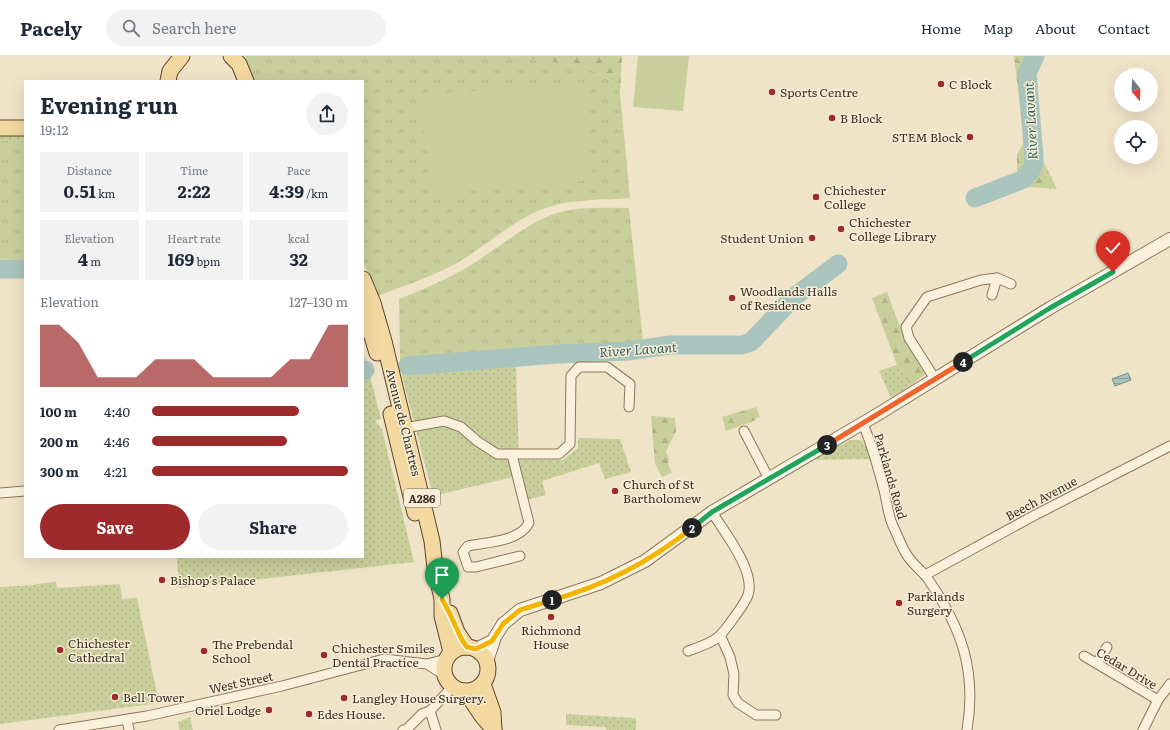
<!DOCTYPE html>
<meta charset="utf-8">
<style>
body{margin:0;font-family:Literata,serif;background:#f2f2f3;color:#1f2937;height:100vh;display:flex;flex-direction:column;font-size:15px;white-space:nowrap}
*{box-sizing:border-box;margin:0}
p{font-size:13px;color:#747a83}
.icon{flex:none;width:22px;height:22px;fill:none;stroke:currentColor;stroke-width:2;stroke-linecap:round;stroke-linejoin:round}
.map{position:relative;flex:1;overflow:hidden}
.side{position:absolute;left:24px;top:24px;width:340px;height:478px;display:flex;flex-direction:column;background:#fff;border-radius:0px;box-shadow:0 4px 16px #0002}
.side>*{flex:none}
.needle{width:26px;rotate:161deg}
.controls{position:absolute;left:1114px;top:12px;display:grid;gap:8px}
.controls a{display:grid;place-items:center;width:44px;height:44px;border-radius:50%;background:#fff;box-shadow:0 4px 16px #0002;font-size:20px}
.pin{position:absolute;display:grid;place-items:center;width:34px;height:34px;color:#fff;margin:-41px -17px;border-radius:50% 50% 50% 0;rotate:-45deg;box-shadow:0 0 4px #0007}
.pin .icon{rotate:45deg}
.km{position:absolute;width:20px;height:20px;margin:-10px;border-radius:50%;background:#222;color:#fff;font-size:11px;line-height:20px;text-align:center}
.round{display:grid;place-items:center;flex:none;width:42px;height:42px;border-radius:21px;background:#f2f2f3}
.head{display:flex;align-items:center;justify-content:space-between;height:68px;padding:0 16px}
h1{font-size:22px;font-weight:700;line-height:30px}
.stats{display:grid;grid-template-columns:repeat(3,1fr);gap:6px;height:68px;padding:4px 16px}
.stats div{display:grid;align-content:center;border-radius:0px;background:#f2f2f3;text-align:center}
.stats b{font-size:17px;font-weight:700}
.stats small{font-size:11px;font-weight:400}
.stats p{font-size:11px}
.chart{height:112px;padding:8px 16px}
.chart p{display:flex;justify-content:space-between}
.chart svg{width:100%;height:72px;margin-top:4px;fill:#9e2a2b;opacity:.7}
.action{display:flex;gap:8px;margin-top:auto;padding:8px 16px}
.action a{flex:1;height:46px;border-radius:24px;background:#9e2a2b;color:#fff;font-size:16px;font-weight:700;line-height:46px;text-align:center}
.action a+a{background:#f2f2f3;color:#1f2937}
ul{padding:0 16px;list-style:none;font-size:13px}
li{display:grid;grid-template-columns:64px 48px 1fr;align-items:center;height:30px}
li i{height:10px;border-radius:5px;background:#9e2a2b}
header{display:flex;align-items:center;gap:24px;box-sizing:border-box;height:56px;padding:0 20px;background:#fff;border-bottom:1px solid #e0e1e3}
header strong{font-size:19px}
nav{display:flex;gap:22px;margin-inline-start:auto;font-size:14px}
.search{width:280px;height:36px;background:#f2f2f3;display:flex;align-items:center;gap:10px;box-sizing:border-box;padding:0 14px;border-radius:22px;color:#747a83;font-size:15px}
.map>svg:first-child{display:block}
</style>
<header>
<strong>Pacely</strong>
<div class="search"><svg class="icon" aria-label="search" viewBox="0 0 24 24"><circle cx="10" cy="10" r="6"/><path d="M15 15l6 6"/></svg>Search here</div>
<nav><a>Home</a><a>Map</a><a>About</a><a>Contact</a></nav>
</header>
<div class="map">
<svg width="1170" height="674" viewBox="0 0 1170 674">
<defs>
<pattern id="grass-dots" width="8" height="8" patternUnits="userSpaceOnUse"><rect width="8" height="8" fill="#c9cf9b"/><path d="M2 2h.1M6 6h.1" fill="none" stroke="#aeb285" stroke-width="1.8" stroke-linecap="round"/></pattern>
<pattern id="forest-firs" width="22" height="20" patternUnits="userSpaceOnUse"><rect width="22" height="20" fill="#c9cf9b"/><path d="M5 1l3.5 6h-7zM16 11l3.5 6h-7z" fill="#aeb285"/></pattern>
<pattern id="park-tufts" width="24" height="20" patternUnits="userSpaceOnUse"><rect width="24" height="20" fill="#c9cf9b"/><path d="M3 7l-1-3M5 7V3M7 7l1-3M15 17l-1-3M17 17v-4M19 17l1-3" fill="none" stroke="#aeb285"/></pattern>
<pattern id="water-rules" width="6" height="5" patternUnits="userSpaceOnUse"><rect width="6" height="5" fill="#a9c4bc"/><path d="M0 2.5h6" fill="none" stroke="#8ba098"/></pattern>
</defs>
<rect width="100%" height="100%" fill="#f0e4c8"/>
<g fill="url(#grass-dots)">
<path d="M 0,75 L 25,76 L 25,86 L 0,85 Z"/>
<path d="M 363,301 L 365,301 L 381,363 L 375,365 L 382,373 L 414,506 L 179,532 L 177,501 L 363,501 Z"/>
<path d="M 897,309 L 911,329 L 891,342 L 879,315 Z"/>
<path d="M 516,310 L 519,404 L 563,404 L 578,392 L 578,382 L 620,383 L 631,416 L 605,423 L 599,407 L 542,425 L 546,439 L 527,444 L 521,419 L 433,440 L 402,320 Z"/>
<path d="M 850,384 L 861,384 L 866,390 L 870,403 L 812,404 Z"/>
<path d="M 56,526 L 57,532 L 120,528 L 122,543 L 137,542 L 159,647 L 0,668 L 0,531 L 35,529 L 35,528 Z"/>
<path d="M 566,658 L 636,662 L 636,674 L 606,674 L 606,671 L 566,669 Z"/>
<path d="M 190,661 L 193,674 L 179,674 L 178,666 Z"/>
</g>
<g fill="url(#forest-firs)">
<path d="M 510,0 L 622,0 L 620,37 L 610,24 L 586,11 Z"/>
<path d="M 1014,0 L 1044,0 L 1035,18 L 1035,88 L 1057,133 L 1029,131 L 1017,135 L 1017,98 L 1024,86 Z"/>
<path d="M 887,236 C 898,268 908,290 926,318 L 911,329 L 897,309 L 872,242 Z"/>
<path d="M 643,285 L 644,302 L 516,310 L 402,320 L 400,305 L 454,302 Z"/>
<path d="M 756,351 L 760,361 L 756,362 L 756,364 L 726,375 L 722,361 Z"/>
<path d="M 651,360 L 675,362 L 676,375 L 666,395 L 669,403 L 668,408 L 672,417 L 662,421 L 655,408 Z"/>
</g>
<g fill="url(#park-tufts)">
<path d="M 245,0 L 510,0 L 586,11 L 610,24 L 620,37 L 630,142 C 603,144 573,143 548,151 C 516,162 491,186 462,204 C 437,219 406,229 378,240 L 363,206 L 363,25 L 255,25 Z"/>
<path d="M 0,85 L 25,86 L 25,204 L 0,203 Z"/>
<path d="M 629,152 L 643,285 L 454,302 L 400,305 L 399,243 C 422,234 445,224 466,212 C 495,195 520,172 551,159 C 575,150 604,152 629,152 Z"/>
</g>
<g fill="#c9cf9b">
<path d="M 638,0 L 689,0 L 683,55 L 633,51 Z"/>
<path d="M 583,26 L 593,124 L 435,138 L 418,40 Z"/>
</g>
<path fill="url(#water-rules)" stroke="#6f938a" d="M 1128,317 L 1131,324 L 1115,330 L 1112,323 Z"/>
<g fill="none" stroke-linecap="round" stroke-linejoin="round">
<g stroke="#a9c4bc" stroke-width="19">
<path d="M 975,142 L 1024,123 L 1033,111 L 1034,101 L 1027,17 L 1035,0"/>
<path d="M 0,213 L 25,213"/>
<path d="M 408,310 L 557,298 L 628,295 L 670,289 L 742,289 L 751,286 L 794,241 L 838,208"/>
<path d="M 363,314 L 365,314"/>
</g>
<defs>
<g id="minor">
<path d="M 992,239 L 997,222"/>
<path d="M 935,323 L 909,282 L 906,271 L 927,241 L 981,224 L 997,222 L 1011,228"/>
<path d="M 863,368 C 872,389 878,411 884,434 C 887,446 888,459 893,470 C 898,480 902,493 909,502 C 915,510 922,515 928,523 C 961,571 977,614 967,674"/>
<path d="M 405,372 L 444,365 L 461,371 L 477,385 L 497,398 L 559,398 L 570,388 L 571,320 L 579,311 L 607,311 L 630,328 L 629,351"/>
<path d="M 744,375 L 769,423"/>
<path d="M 512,399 L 529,467 C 519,486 487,486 468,490 L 463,496 L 468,511 L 476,511 L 520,500"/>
<path d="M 0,437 L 25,435"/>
<path d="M 925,519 L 1035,459 L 1170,390"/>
<path d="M 721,581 L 730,601 L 734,618 L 733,639 L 738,647 L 756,659 L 776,659"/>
<path d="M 688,595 C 716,585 718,585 735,560 C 740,553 745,547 748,539 C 756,515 724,476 712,456"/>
<path d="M 1084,600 L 1158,644"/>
<path d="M 1097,607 L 1107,591"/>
<path d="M 427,608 L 444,619"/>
<path d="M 430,655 L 436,674"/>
<path d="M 127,664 L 129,674"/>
<path d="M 59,674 L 147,660 L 282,630 L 384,603 L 427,608 L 446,603"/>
<path d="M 403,674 L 407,673 L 422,658 L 430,655 L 452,631"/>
<path d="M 1143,674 L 1158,644 L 1170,628"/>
</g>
<g id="tertiary">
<path d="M 476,593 L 492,585"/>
<path d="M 487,605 L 495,581 L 503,568 L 520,554 L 601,527 L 645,505 L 712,456 L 880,357 L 1050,252 L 1170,183"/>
</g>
<g id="primary">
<path d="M 231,0 L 239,8 L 246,25"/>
<path d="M 168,25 L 170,15 L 182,0"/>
<path d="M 0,72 L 25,72"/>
<path d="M 363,223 L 373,247 L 384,285 L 432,485 L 435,512 L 442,543 L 442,560 L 451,596"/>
<path d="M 363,251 L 377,297"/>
<path d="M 391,358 L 415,457"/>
<path d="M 450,557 L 457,576 L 467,591"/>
<circle cx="466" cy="613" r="22"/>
<path d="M 483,628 L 493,656 L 494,674"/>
<path d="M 466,636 L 482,660 L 494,674"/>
</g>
</defs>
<use href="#minor" stroke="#8d765c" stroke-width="11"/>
<use href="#tertiary" stroke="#8d765c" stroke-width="14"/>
<use href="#primary" stroke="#5b4430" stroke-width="17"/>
<use href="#minor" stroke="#faf1dc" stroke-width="9"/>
<use href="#tertiary" stroke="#faf1dc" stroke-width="12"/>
<use href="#primary" stroke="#f3d9a0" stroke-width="15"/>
</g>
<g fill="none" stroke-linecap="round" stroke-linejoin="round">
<defs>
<path id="split-1" d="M 442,543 L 450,558 L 462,584 L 467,591 L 476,593 L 492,585 L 503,568 L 520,554 L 552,544"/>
<path id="split-2" d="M 552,544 C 603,530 651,505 692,472"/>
<path id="split-3" d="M 692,472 L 712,456 L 827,389"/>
<path id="split-4" d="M 827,389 L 963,306"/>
<path id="split-5" d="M 963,306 L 1050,252 L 1113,216"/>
</defs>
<use href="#split-1" stroke="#fff" stroke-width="8"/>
<use href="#split-2" stroke="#fff" stroke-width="8"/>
<use href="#split-3" stroke="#fff" stroke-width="8"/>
<use href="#split-4" stroke="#fff" stroke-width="8"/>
<use href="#split-5" stroke="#fff" stroke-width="8"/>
<use href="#split-1" stroke="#f5b400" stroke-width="5"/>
<use href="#split-2" stroke="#f5b400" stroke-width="5"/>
<use href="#split-3" stroke="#22a559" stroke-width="5"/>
<use href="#split-4" stroke="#f0652b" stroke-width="5"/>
<use href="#split-5" stroke="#22a559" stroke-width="5"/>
</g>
<g fill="#9e2a2b" stroke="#f7eed8" stroke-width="1.5">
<circle cx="941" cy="28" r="4"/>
<circle cx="772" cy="36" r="4"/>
<circle cx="832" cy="62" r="4"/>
<circle cx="970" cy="81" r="4"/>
<circle cx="816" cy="141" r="4"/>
<circle cx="841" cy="173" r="4"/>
<circle cx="812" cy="182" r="4"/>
<circle cx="732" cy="242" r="4"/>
<circle cx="615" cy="435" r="4"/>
<circle cx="162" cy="524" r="4"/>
<circle cx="899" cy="547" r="4"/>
<circle cx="551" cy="561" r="4"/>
<circle cx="60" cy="594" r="4"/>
<circle cx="204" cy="595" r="4"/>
<circle cx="324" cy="599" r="4"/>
<circle cx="115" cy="641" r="4"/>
<circle cx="344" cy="642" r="4"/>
<circle cx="269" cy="654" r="4"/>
<circle cx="309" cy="658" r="4"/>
</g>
<g text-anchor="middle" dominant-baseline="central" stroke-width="3" stroke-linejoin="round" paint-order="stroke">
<rect fill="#f7eed8" stroke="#756857" stroke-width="1" x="404" y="433" width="36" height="18" rx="3"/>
<g font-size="11" font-weight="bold" fill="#3d2e20">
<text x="422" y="442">A286</text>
</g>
<g font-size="12" fill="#3d2e20" stroke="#f7eed8" text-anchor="start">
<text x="949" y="28">C Block</text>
<text x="780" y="36">Sports Centre</text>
<text x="840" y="62">B Block</text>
<text x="962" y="81" text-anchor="end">STEM Block</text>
<text x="824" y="134">Chichester<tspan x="824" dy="14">College</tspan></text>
<text x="849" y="166">Chichester<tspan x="849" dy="14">College Library</tspan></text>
<text x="804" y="182" text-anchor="end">Student Union</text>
<text x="740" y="235">Woodlands Halls<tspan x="740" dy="14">of Residence</tspan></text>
<text x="623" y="428">Church of St<tspan x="623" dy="14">Bartholomew</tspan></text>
<text x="170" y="524">Bishop's Palace</text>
<text x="907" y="540">Parklands<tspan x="907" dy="14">Surgery</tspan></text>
<text x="551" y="574" text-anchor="middle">Richmond<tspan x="551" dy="14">House</tspan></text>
<text x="68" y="587">Chichester<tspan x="68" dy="14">Cathedral</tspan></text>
<text x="212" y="588">The Prebendal<tspan x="212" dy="14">School</tspan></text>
<text x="332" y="592">Chichester Smiles<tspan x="332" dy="14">Dental Practice</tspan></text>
<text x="123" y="641">Bell Tower</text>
<text x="352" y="642">Langley House Surgery.</text>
<text x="261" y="654" text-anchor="end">Oriel Lodge</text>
<text x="317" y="658">Edes House.</text>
</g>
<g font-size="12" fill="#3d2e20" stroke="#f7eed8">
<text transform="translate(404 366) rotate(76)">Avenue de Chartres</text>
<text transform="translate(891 420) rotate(74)">Parklands Road</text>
<text transform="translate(1041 442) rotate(-28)">Beech Avenue</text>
<text transform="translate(1127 612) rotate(31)">Cedar Drive</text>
<text transform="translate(241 626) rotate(-12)">West Street</text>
</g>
<g font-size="13" font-style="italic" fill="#2f5d5a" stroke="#f7eed8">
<text transform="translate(1030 65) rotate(-93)">River Lavant</text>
<text transform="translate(638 293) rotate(-4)">River Lavant</text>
</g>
</g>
</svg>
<div class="controls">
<a><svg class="needle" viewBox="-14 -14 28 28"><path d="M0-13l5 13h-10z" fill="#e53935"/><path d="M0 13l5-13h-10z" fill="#747a83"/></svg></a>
<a><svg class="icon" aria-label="locate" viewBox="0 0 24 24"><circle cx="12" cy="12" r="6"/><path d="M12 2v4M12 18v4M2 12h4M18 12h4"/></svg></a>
</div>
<div class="pin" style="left:442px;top:543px;background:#1e9e55"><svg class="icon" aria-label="arrive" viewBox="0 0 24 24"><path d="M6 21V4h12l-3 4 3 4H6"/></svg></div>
<div class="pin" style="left:1113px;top:216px;background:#d93025"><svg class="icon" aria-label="check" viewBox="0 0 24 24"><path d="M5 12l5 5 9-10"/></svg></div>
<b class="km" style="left:552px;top:544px">1</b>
<b class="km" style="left:692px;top:472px">2</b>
<b class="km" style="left:827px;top:389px">3</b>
<b class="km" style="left:963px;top:306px">4</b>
<section class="side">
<div class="head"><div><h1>Evening run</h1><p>19:12</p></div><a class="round"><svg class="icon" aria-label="share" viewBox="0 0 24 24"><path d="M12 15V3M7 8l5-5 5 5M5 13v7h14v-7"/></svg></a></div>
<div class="stats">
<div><p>Distance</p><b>0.51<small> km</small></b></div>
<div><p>Time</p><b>2:22</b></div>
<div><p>Pace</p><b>4:39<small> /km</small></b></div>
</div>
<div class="stats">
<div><p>Elevation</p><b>4<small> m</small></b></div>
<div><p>Heart rate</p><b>169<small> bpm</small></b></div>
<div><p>kcal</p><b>32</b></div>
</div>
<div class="chart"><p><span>Elevation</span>127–130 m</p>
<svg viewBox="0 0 160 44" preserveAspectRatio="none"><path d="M0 44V6L10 6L20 17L30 38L40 38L50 38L60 27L70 27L80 27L90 38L100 38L110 38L120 38L130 27L140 27L150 6L160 6V44z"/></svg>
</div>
<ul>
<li><b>100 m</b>4:40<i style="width:75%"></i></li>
<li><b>200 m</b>4:46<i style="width:69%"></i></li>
<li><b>300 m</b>4:21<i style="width:100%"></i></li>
</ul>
<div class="action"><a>Save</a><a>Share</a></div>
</section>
</div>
